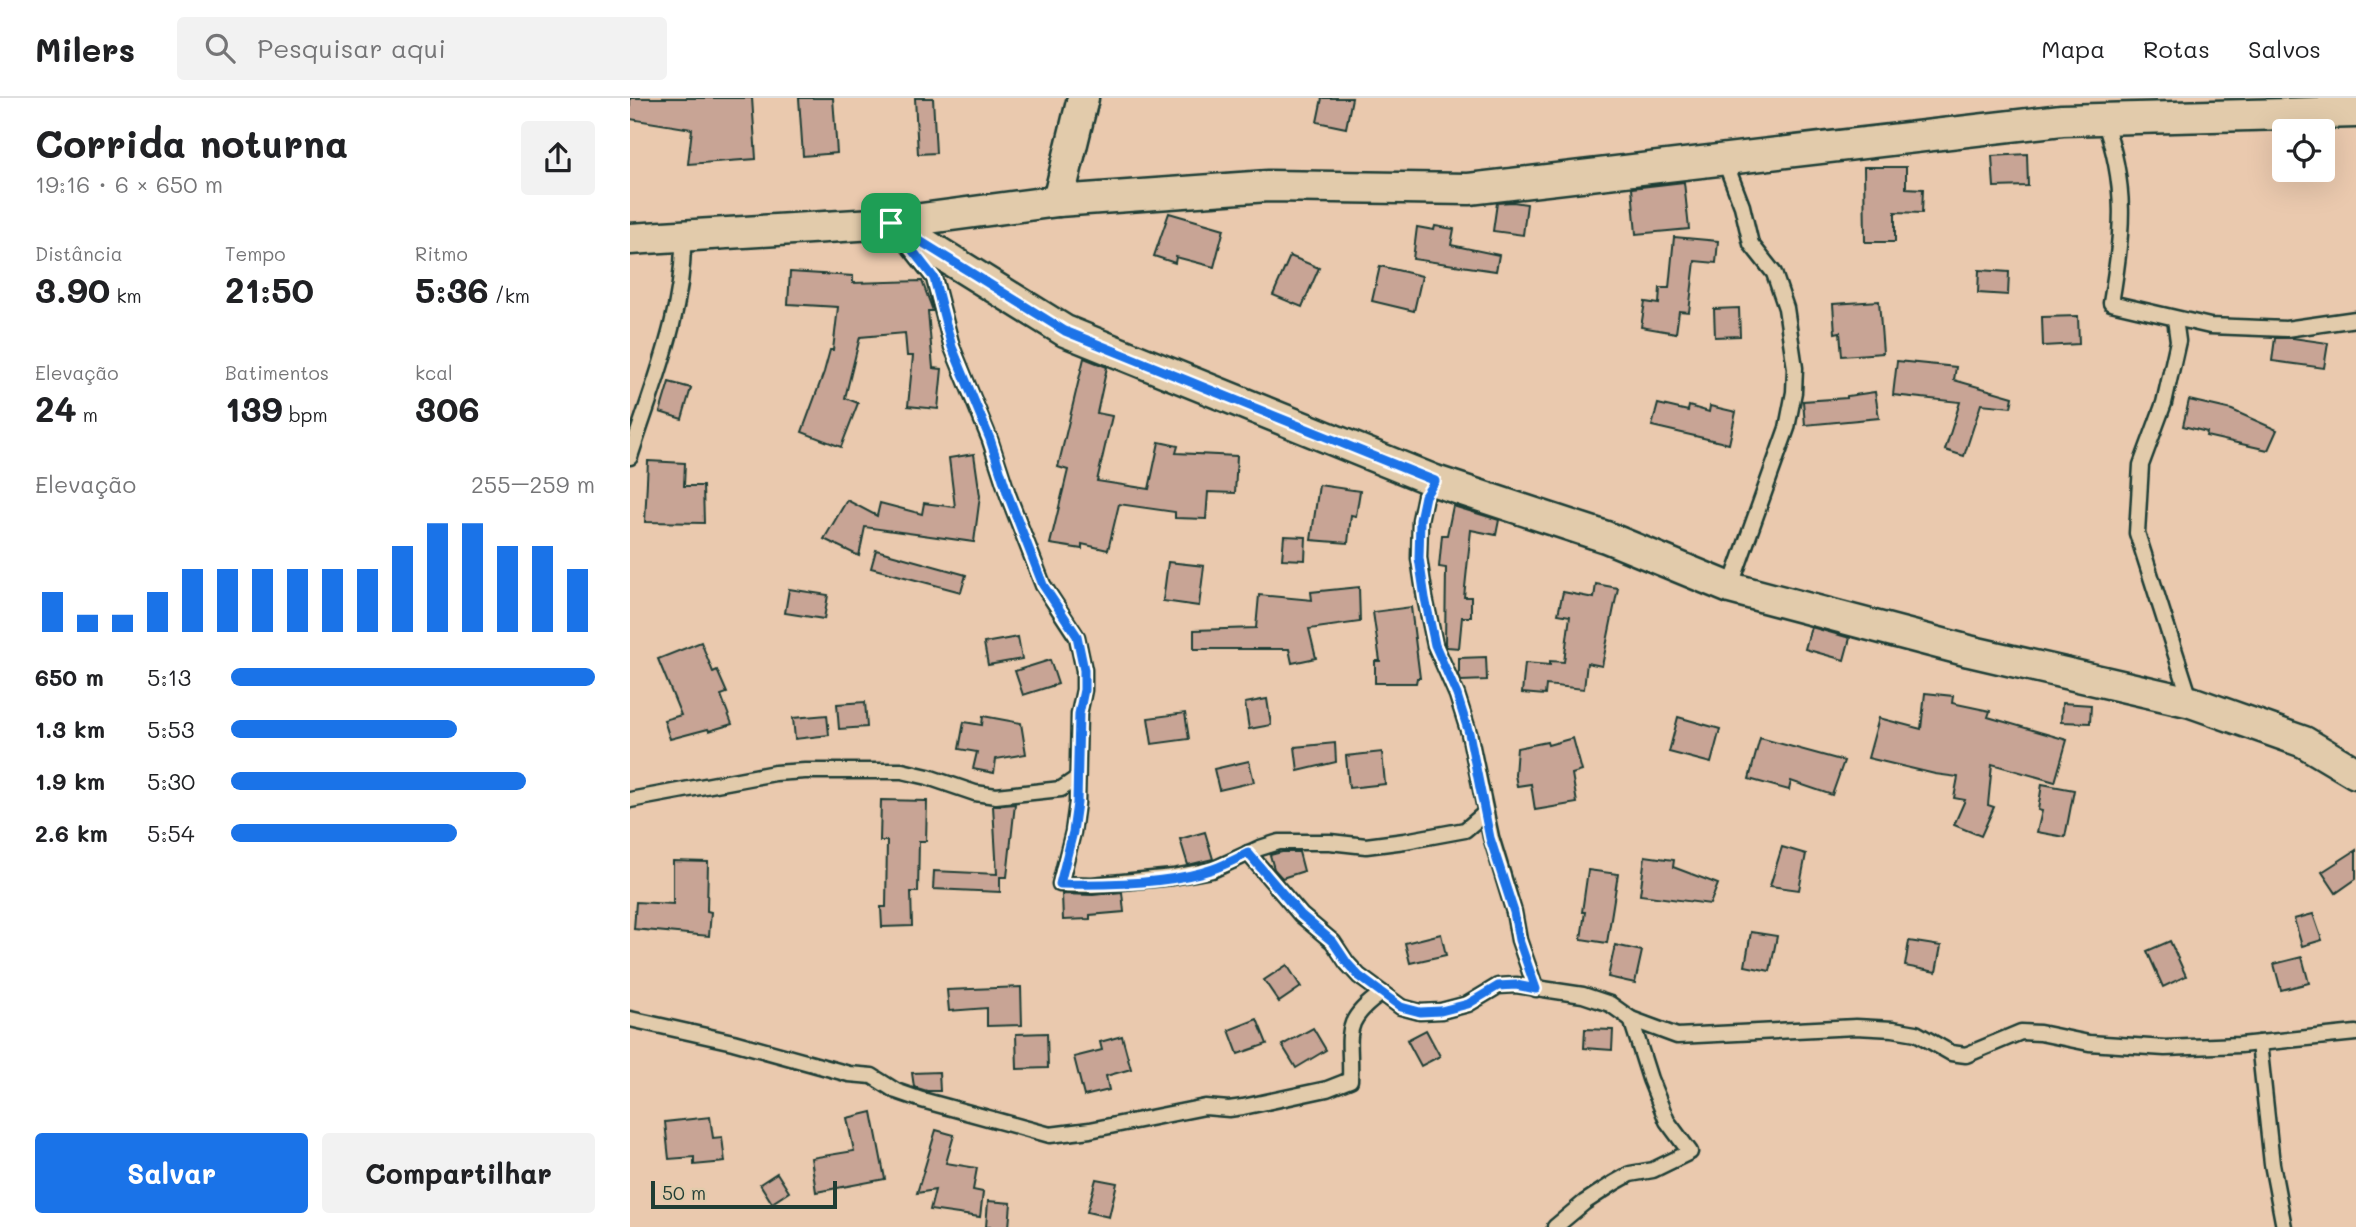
<!DOCTYPE html>
<html lang="pt">
<meta charset="utf-8">
<style>
body{margin:0;font-family:Mali,sans-serif;background:#f2f2f2;color:#202124;height:100vh;display:flex;flex-direction:column;font-size:26px;white-space:nowrap}
*{box-sizing:border-box;margin:0}
p{font-size:23px;color:#757577}
.icon{flex:none;width:38px;height:38px;fill:none;stroke:currentColor;stroke-width:2;stroke-linecap:round;stroke-linejoin:round}
.map{position:relative;flex:1;overflow:hidden}
.drawer{display:flex;flex-direction:column;background:#fff;width:630px}
.drawer>*{flex:none}
.fabs{position:absolute;left:1642px;top:21px;display:grid;gap:14px}
.fabs a{display:grid;place-items:center;width:63px;height:63px;border-radius:7px;background:#fff;box-shadow:0 7px 28px #0002;font-size:35px}
.scale{position:absolute;left:21px;bottom:18px;width:186px;box-sizing:border-box;padding-left:7px;border:4px solid #1f3d34;border-top:0;font-size:19px;line-height:24px;white-space:nowrap;color:#1f3d34;-webkit-text-stroke:5px #e2cbab;paint-order:stroke}
.pin{position:absolute;display:grid;place-items:center;width:60px;height:60px;color:#fff;margin:-30px;border-radius:14px;box-shadow:0 4px 10px #0006}
.round{display:grid;place-items:center;flex:none;width:74px;height:74px;border-radius:7px;background:#f2f2f2}
.overview{display:flex;align-items:center;justify-content:space-between;height:119px;padding:0 35px}
h1{font-size:38px;font-weight:700;line-height:52px}
.figures{display:grid;grid-template-columns:repeat(3,1fr);gap:10px;height:119px;padding:7px 35px}
.figures div{display:grid;align-content:center}
.figures b{font-size:35px;font-weight:700}
.figures small{font-size:19px;font-weight:400}
.figures p{font-size:19px}
.chart{height:196px;padding:14px 35px}
.chart p{display:flex;justify-content:space-between}
.chart svg{width:100%;height:126px;margin-top:7px;stroke:#1a73e8;stroke-width:6}
.action{display:flex;gap:14px;margin-top:auto;padding:14px 35px}
.action a{flex:1;height:80px;border-radius:7px;background:#1a73e8;color:#fff;font-size:28px;font-weight:700;line-height:80px;text-align:center}
.action a+a{background:#f2f2f2;color:#202124}
ul{padding:0 35px;list-style:none;font-size:23px}
li{display:grid;grid-template-columns:112px 84px 1fr;align-items:center;height:52px}
li i{height:18px;border-radius:9px;background:#1a73e8}
header{display:flex;align-items:center;gap:42px;box-sizing:border-box;height:98px;padding:0 35px;background:#fff;border-bottom:2px solid #e0e0e0}
header strong{font-size:33px}
nav{display:flex;gap:38px;margin-inline-start:auto;font-size:24px}
.search{width:490px;height:63px;background:#f2f2f2;display:flex;align-items:center;gap:18px;box-sizing:border-box;padding:0 24px;border-radius:7px;color:#757577;font-size:26px}
main{display:flex;flex:1;min-height:0}
.map>svg:first-child{display:block}
</style>
<header>
<strong>Milers</strong>
<div class="search"><svg class="icon" aria-label="search" viewBox="0 0 24 24"><circle cx="10" cy="10" r="6"/><path d="M15 15l6 6"/></svg>Pesquisar aqui</div>
<nav><a>Mapa</a><a>Rotas</a><a>Salvos</a></nav>
</header>
<main>
<section class="drawer">
<div class="overview"><div><h1>Corrida noturna</h1><p>19:16 · 6 × 650 m</p></div><a class="round"><svg class="icon" aria-label="share" viewBox="0 0 24 24"><path d="M12 15V3M7 8l5-5 5 5M5 13v7h14v-7"/></svg></a></div>
<div class="figures">
<div><p>Distância</p><b>3.90<small> km</small></b></div>
<div><p>Tempo</p><b>21:50</b></div>
<div><p>Ritmo</p><b>5:36<small> /km</small></b></div>
</div>
<div class="figures">
<div><p>Elevação</p><b>24<small> m</small></b></div>
<div><p>Batimentos</p><b>139<small> bpm</small></b></div>
<div><p>kcal</p><b>306</b></div>
</div>
<div class="chart"><p><span>Elevação</span>255–259 m</p>
<svg viewBox="0 0 160 44" preserveAspectRatio="none"><path d="M5 44V30M15 44V38M25 44V38M35 44V30M45 44V22M55 44V22M65 44V22M75 44V22M85 44V22M95 44V22M105 44V14M115 44V6M125 44V6M135 44V14M145 44V14M155 44V22"/></svg>
</div>
<ul>
<li><b>650 m</b>5:13<i style="width:100%"></i></li>
<li><b>1.3 km</b>5:53<i style="width:62%"></i></li>
<li><b>1.9 km</b>5:30<i style="width:81%"></i></li>
<li><b>2.6 km</b>5:54<i style="width:62%"></i></li>
</ul>
<div class="action"><a>Salvar</a><a>Compartilhar</a></div>
</section>
<div class="map">
<svg width="1726" height="1129" viewBox="0 0 1726 1129">
<rect width="100%" height="100%" fill="#eac9ae"/>
<filter id="ink" filterUnits="userSpaceOnUse"><feTurbulence type="fractalNoise" baseFrequency=".0143" numOctaves="2"/><feDisplacementMap in="SourceGraphic" scale="14" xChannelSelector="R" yChannelSelector="G"/><feConvolveMatrix kernelMatrix="1 2 1 2 8 2 1 2 1" color-interpolation-filters="sRGB"/></filter>
<g filter="url(#ink)">
<g fill="#c8a495" stroke="#1f3d34" stroke-width="2">
<path d="M 0,0 L 122,0 L 126,61 L 58,66 L 62,31 L 0,21 Z"/>
<path d="M 169,0 L 203,0 L 207,55 L 173,58 Z"/>
<path d="M 285,0 L 303,0 L 306,55 L 288,56 Z"/>
<path d="M 692,0 L 722,0 L 716,30 L 687,24 Z"/>
<path d="M 1397,56 L 1398,88 L 1364,89 L 1362,58 Z"/>
<path d="M 1234,69 L 1276,69 L 1276,90 L 1293,91 L 1292,115 L 1265,114 L 1265,144 L 1235,144 Z"/>
<path d="M 1054,84 L 1059,131 L 1006,136 L 1002,90 Z"/>
<path d="M 883,104 L 897,106 L 893,137 L 863,133 L 867,105 Z"/>
<path d="M 539,115 L 594,131 L 584,169 L 546,159 L 545,165 L 524,158 Z"/>
<path d="M 805,128 L 824,131 L 821,147 L 869,157 L 866,173 L 783,161 L 787,129 L 804,132 Z"/>
<path d="M 1044,139 L 1088,143 L 1086,165 L 1065,163 L 1059,214 L 1049,213 L 1046,235 L 1011,229 L 1015,204 L 1029,206 L 1030,190 L 1039,190 Z"/>
<path d="M 660,158 L 689,170 L 672,209 L 643,197 Z"/>
<path d="M 750,168 L 792,178 L 784,213 L 742,203 Z"/>
<path d="M 1349,172 L 1379,174 L 1378,197 L 1348,195 Z"/>
<path d="M 160,174 L 223,178 L 223,185 L 292,183 L 303,213 L 298,213 L 303,270 L 312,271 L 308,311 L 278,308 L 283,258 L 277,258 L 275,235 L 230,239 L 215,300 L 228,305 L 211,349 L 172,334 L 194,274 L 200,252 L 203,252 L 208,209 L 158,206 Z"/>
<path d="M 1249,203 L 1253,255 L 1212,258 L 1210,234 L 1205,235 L 1203,206 Z"/>
<path d="M 1109,210 L 1110,238 L 1085,239 L 1084,211 Z"/>
<path d="M 1448,218 L 1449,246 L 1413,248 L 1412,219 Z"/>
<path d="M 1645,240 L 1663,240 L 1698,245 L 1694,270 L 1642,263 Z"/>
<path d="M 454,260 L 477,269 L 467,315 L 482,318 L 467,383 L 519,391 L 529,344 L 548,348 L 546,355 L 607,358 L 605,395 L 578,394 L 576,421 L 545,420 L 545,414 L 489,406 L 478,452 L 452,446 L 452,451 L 420,446 L 438,372 L 428,369 Z"/>
<path d="M 1267,263 L 1326,269 L 1324,282 L 1383,299 L 1381,309 L 1351,306 L 1334,358 L 1315,352 L 1330,304 L 1263,297 Z"/>
<path d="M 39,284 L 61,290 L 52,321 L 30,314 Z"/>
<path d="M 1245,294 L 1249,320 L 1175,327 L 1173,303 L 1217,300 L 1217,298 Z"/>
<path d="M 1559,302 L 1602,312 L 1647,332 L 1638,352 L 1576,338 L 1577,334 L 1553,328 Z"/>
<path d="M 1028,306 L 1058,313 L 1059,308 L 1079,314 L 1080,308 L 1106,314 L 1099,346 L 1022,328 Z"/>
<path d="M 344,356 L 350,398 L 344,444 L 235,429 L 229,458 L 194,441 L 217,402 L 247,418 L 250,405 L 292,416 L 294,405 L 325,409 L 319,360 Z"/>
<path d="M 18,363 L 55,365 L 54,388 L 73,388 L 74,425 L 15,424 Z"/>
<path d="M 689,387 L 730,393 L 726,418 L 721,417 L 718,445 L 681,442 Z"/>
<path d="M 823,408 L 869,422 L 866,437 L 841,432 L 834,499 L 841,499 L 841,519 L 832,519 L 829,550 L 817,549 L 815,546 L 816,470 L 809,469 L 812,437 L 817,437 Z"/>
<path d="M 654,438 L 676,439 L 675,462 L 652,461 Z"/>
<path d="M 246,452 L 336,477 L 331,494 L 241,470 Z"/>
<path d="M 538,464 L 574,468 L 569,508 L 533,503 Z"/>
<path d="M 966,486 L 988,490 L 972,568 L 957,565 L 954,591 L 916,587 L 915,597 L 892,595 L 895,565 L 920,567 L 920,563 L 934,564 L 940,518 L 928,516 L 933,494 L 964,500 Z"/>
<path d="M 729,489 L 730,524 L 679,531 L 686,560 L 662,565 L 659,551 L 564,551 L 564,532 L 626,530 L 629,497 L 682,502 L 681,494 Z"/>
<path d="M 159,491 L 198,497 L 194,521 L 155,515 Z"/>
<path d="M 781,509 L 790,580 L 787,580 L 786,585 L 745,585 L 745,563 L 750,563 L 743,514 Z"/>
<path d="M 1181,529 L 1220,540 L 1214,562 L 1175,551 Z"/>
<path d="M 388,539 L 392,561 L 358,567 L 354,545 Z"/>
<path d="M 71,544 L 83,574 L 87,572 L 97,595 L 91,597 L 102,626 L 79,633 L 78,631 L 40,641 L 34,622 L 51,617 L 28,561 Z"/>
<path d="M 856,559 L 857,582 L 831,583 L 829,577 L 829,560 Z"/>
<path d="M 420,562 L 428,586 L 393,597 L 385,573 Z"/>
<path d="M 1295,595 L 1323,598 L 1322,605 L 1360,613 L 1358,619 L 1437,642 L 1425,684 L 1362,666 L 1358,707 L 1364,709 L 1351,738 L 1324,727 L 1335,702 L 1324,700 L 1328,679 L 1305,676 L 1238,660 L 1249,620 L 1291,631 Z"/>
<path d="M 637,601 L 641,627 L 619,631 L 615,605 Z"/>
<path d="M 235,604 L 237,629 L 209,631 L 207,606 Z"/>
<path d="M 1432,605 L 1461,607 L 1460,625 L 1431,624 Z"/>
<path d="M 555,615 L 559,641 L 522,646 L 518,620 Z"/>
<path d="M 197,617 L 199,637 L 165,641 L 163,620 Z"/>
<path d="M 353,618 L 391,625 L 396,656 L 366,661 L 364,675 L 343,671 L 347,654 L 329,651 L 334,624 L 352,627 Z"/>
<path d="M 1048,619 L 1090,631 L 1081,665 L 1039,654 Z"/>
<path d="M 943,640 L 952,673 L 942,676 L 947,705 L 905,712 L 901,686 L 887,688 L 885,677 L 887,650 L 917,644 L 918,647 Z"/>
<path d="M 1130,640 L 1214,663 L 1202,697 L 1161,683 L 1159,692 L 1119,681 Z"/>
<path d="M 705,645 L 706,664 L 668,673 L 665,649 Z"/>
<path d="M 752,654 L 755,686 L 719,690 L 716,658 Z"/>
<path d="M 619,663 L 624,684 L 589,692 L 584,671 Z"/>
<path d="M 1412,686 L 1444,692 L 1435,739 L 1407,734 L 1412,713 L 1408,712 Z"/>
<path d="M 251,702 L 297,703 L 296,743 L 289,743 L 288,794 L 281,794 L 282,828 L 252,829 L 251,809 L 256,809 L 257,743 L 250,743 Z"/>
<path d="M 385,706 L 377,779 L 370,779 L 370,794 L 303,791 L 304,773 L 367,776 L 363,708 Z"/>
<path d="M 575,734 L 583,761 L 558,767 L 550,741 Z"/>
<path d="M 1152,749 L 1176,756 L 1169,792 L 1140,788 Z"/>
<path d="M 1726,752 L 1726,781 L 1706,795 L 1692,774 Z"/>
<path d="M 652,754 L 669,754 L 674,773 L 652,780 L 644,771 L 640,757 Z"/>
<path d="M 1015,758 L 1044,762 L 1043,769 L 1088,786 L 1080,806 L 1010,797 Z"/>
<path d="M 43,763 L 78,764 L 77,813 L 81,814 L 79,838 L 4,831 L 6,804 L 43,806 Z"/>
<path d="M 958,772 L 988,776 L 977,845 L 951,841 L 955,814 L 952,814 Z"/>
<path d="M 492,794 L 494,814 L 460,817 L 460,821 L 433,822 L 432,796 L 463,797 Z"/>
<path d="M 1683,816 L 1692,842 L 1672,848 L 1664,821 Z"/>
<path d="M 1121,834 L 1147,838 L 1140,873 L 1115,868 Z"/>
<path d="M 811,836 L 816,857 L 780,865 L 775,845 Z"/>
<path d="M 1279,843 L 1311,848 L 1306,874 L 1275,868 Z"/>
<path d="M 1540,843 L 1556,878 L 1533,889 L 1517,853 Z"/>
<path d="M 985,847 L 1012,853 L 1005,885 L 978,879 Z"/>
<path d="M 1672,859 L 1679,885 L 1651,892 L 1644,866 Z"/>
<path d="M 657,867 L 671,889 L 649,904 L 634,882 Z"/>
<path d="M 391,889 L 392,927 L 357,928 L 357,910 L 319,913 L 317,892 Z"/>
<path d="M 627,921 L 637,946 L 608,956 L 599,932 Z"/>
<path d="M 683,930 L 696,952 L 666,970 L 652,947 Z"/>
<path d="M 955,931 L 983,932 L 982,952 L 954,950 Z"/>
<path d="M 796,932 L 810,958 L 791,968 L 777,942 Z"/>
<path d="M 417,935 L 418,970 L 387,971 L 386,936 Z"/>
<path d="M 492,938 L 501,971 L 476,978 L 479,992 L 454,998 L 444,959 L 472,952 L 470,944 Z"/>
<path d="M 309,974 L 310,993 L 297,993 L 284,989 L 282,975 Z"/>
<path d="M 242,1014 L 255,1081 L 186,1094 L 181,1060 L 224,1053 L 217,1020 Z"/>
<path d="M 80,1019 L 83,1040 L 92,1039 L 95,1064 L 64,1067 L 64,1059 L 39,1061 L 35,1024 Z"/>
<path d="M 306,1032 L 324,1037 L 316,1065 L 347,1070 L 343,1092 L 353,1094 L 350,1119 L 300,1112 L 305,1092 L 287,1095 Z"/>
<path d="M 147,1075 L 159,1094 L 142,1105 L 130,1086 Z"/>
<path d="M 466,1081 L 487,1085 L 479,1119 L 457,1114 Z"/>
<path d="M 358,1103 L 381,1105 L 379,1129 L 356,1129 Z"/>
</g>
<g fill="none" stroke-linecap="round" stroke-linejoin="round">
<defs>
<g id="service">
<path d="M 1473,20 C 1498,87 1493,135 1481,205 L 1580,228 L 1656,231 L 1726,221"/>
<path d="M 1094,61 L 1112,108 L 1121,146 L 1144,175 L 1156,210 L 1165,270 L 1164,294 L 1157,330 L 1100,490"/>
<path d="M 277,146 L 304,180 L 322,249 L 360,342 L 378,397 L 413,487 L 447,539 L 454,572 L 454,592 L 449,616 L 447,705 L 443,734 L 430,786 L 462,787 L 543,779 L 582,772 L 630,750 L 649,744 L 700,744 L 736,748 L 775,743 L 835,732 L 855,715"/>
<path d="M 1545,221 L 1548,243 L 1534,305 L 1511,367 L 1507,435 L 1561,604"/>
<path d="M 0,359 C 23,287 55,213 53,137"/>
<path d="M 805,383 L 795,398 L 790,422 L 789,460 L 795,500 L 805,547 L 827,597 L 839,635 L 861,739 L 884,814 L 889,842 L 906,891"/>
<path d="M 0,702 L 145,675 L 175,673 L 272,673 L 298,679 L 345,695 L 366,698 L 431,691 L 447,680"/>
<path d="M 618,755 L 671,817 L 703,844 L 717,865 L 729,878 L 771,909 L 790,914 L 811,913 L 838,906 L 868,888 L 886,887 L 953,897 L 980,906 L 1001,921 L 1020,981 L 1037,1023 L 1060,1054 L 1023,1072 L 1000,1076 L 984,1085 L 955,1104 L 925,1129"/>
<path d="M 0,921 L 103,944 L 219,976 L 242,978 L 266,993 L 292,1002 L 420,1037 L 460,1032 L 575,1009 L 599,1011 L 613,1009 L 697,991 L 720,982 C 722,937 709,925 752,895"/>
<path d="M 1001,921 L 1047,938 L 1226,929 L 1263,931 L 1286,935 L 1321,955 L 1336,957 L 1391,934 L 1410,935 L 1459,945 L 1535,950 L 1610,947 L 1726,935"/>
<path d="M 1629,945 L 1642,1066 L 1654,1129"/>
</g>
<g id="minor">
<path d="M 428,103 L 453,0"/>
<path d="M 261,125 L 435,233 L 805,383 L 976,439 L 1100,490 L 1339,553 L 1561,604 L 1674,644 L 1726,675"/>
<path d="M 0,141 L 261,125 L 428,103 L 638,88 L 839,91 L 1432,22 L 1726,14"/>
</g>
</defs>
<use href="#service" stroke="#1f3d34" stroke-width="19"/>
<use href="#minor" stroke="#1f3d34" stroke-width="35"/>
<use href="#service" stroke="#e2cbab" stroke-width="14"/>
<use href="#minor" stroke="#e2cbab" stroke-width="30"/>
</g>
</g>
<g fill="none" stroke-linecap="round" stroke-linejoin="round" filter="url(#ink)">
<defs>
<path id="route" d="M 261,125 L 435,233 L 805,383 L 795,398 L 790,422 L 789,460 L 795,500 L 805,547 L 827,597 L 839,635 L 860,740 L 884,814 L 889,842 L 906,891 L 886,887 L 868,888 L 838,906 L 811,913 L 790,914 L 771,909 L 729,878 L 717,865 L 703,844 L 671,817 L 618,755 C 606,761 595,767 583,771 C 540,786 475,787 430,786 L 443,734 L 447,705 L 449,616 L 454,592 L 454,572 L 447,538 L 413,487 L 378,397 L 360,341 L 322,249 L 304,180 Z"/>
</defs>
<use href="#route" stroke="#fff" stroke-width="14"/>
<use href="#route" stroke="#1a73e8" stroke-width="9"/>
</g>
</svg>
<div class="fabs">
<a><svg class="icon" aria-label="locate" viewBox="0 0 24 24"><circle cx="12" cy="12" r="6"/><path d="M12 2v4M12 18v4M2 12h4M18 12h4"/></svg></a>
</div>
<div class="scale">50 m</div>
<div class="pin" style="left:261px;top:125px;background:#1e9e55"><svg class="icon" aria-label="arrive" viewBox="0 0 24 24"><path d="M6 21V4h12l-3 4 3 4H6"/></svg></div>
</div>
</main>
